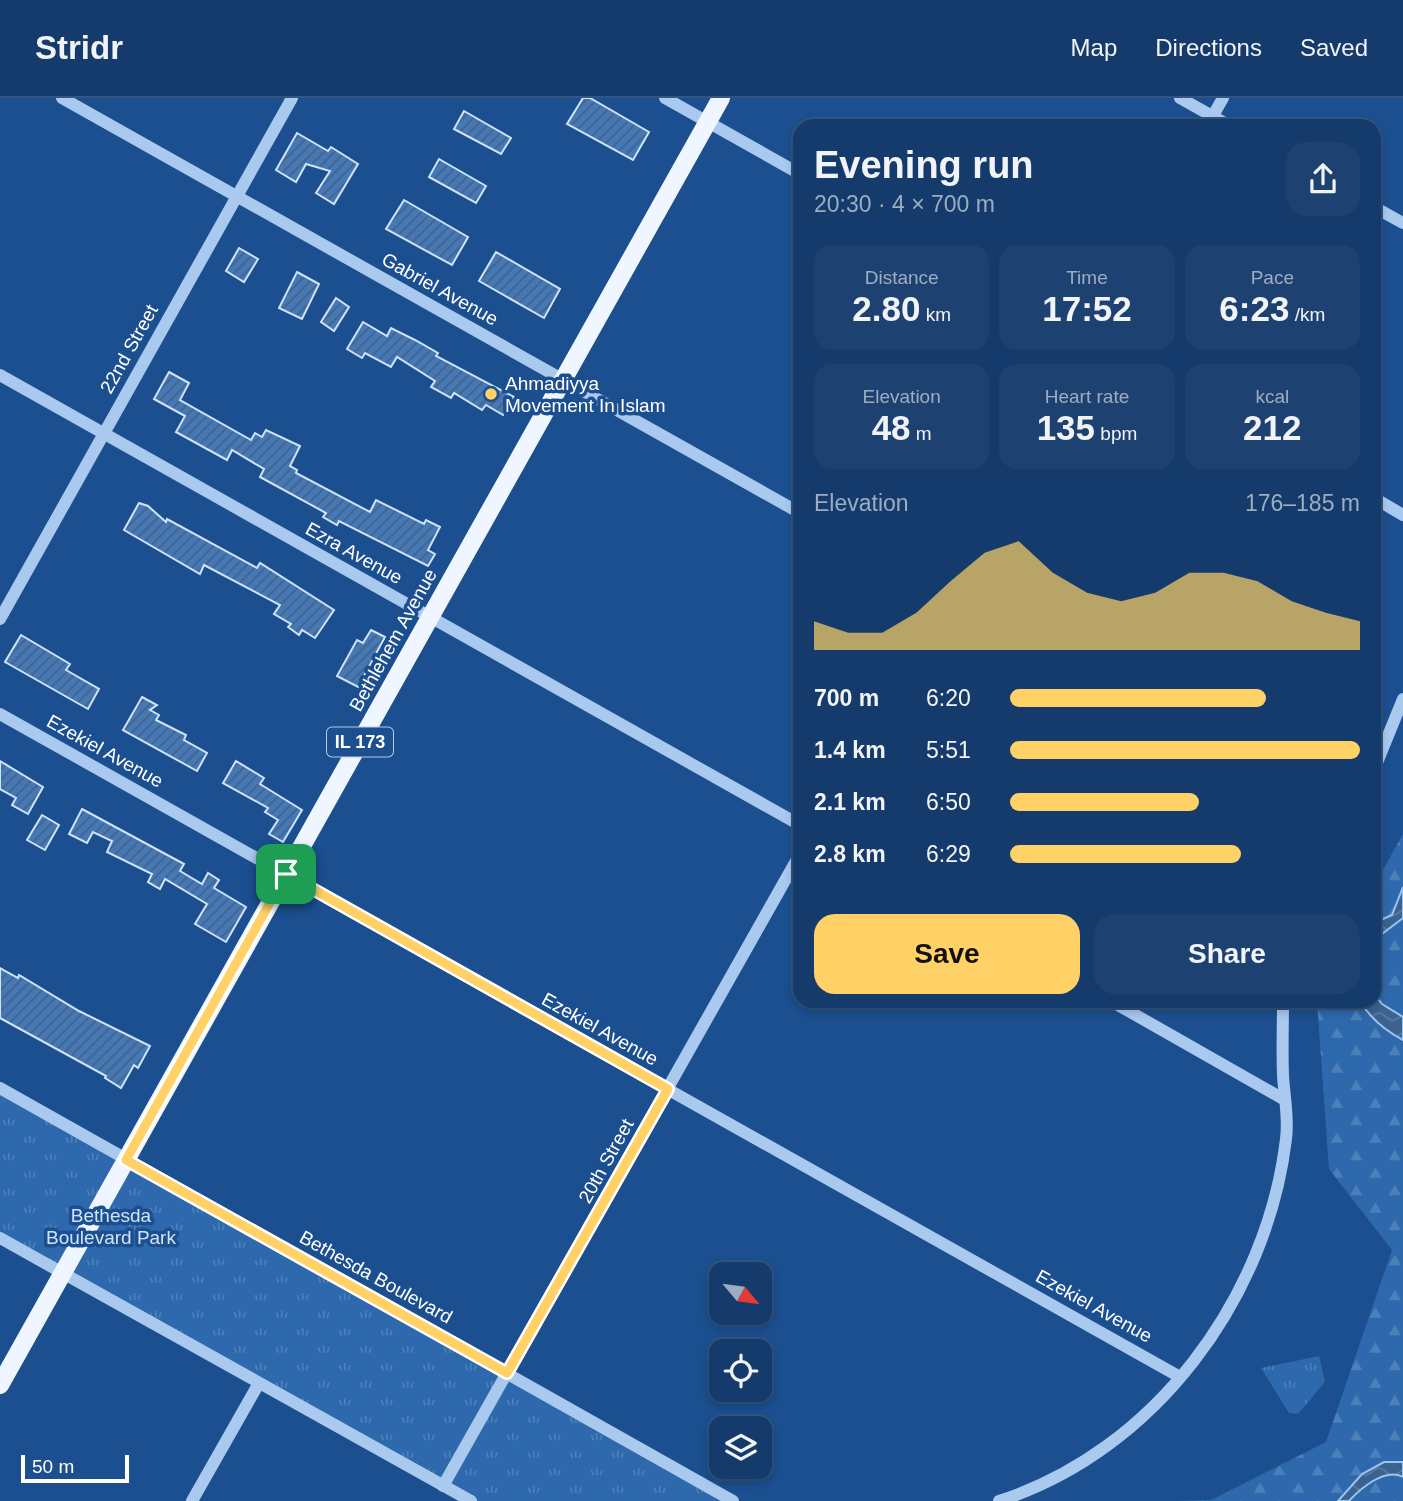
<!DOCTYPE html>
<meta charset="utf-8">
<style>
body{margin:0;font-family:Arial,sans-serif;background:#1d4271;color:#f1f3f6;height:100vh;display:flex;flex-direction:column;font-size:26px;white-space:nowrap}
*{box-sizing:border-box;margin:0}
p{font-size:23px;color:#9dadc1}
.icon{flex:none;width:38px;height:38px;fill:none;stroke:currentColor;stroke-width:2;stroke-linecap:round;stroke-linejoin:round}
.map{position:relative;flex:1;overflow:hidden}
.drawer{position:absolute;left:793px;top:21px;width:588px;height:889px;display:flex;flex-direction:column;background:#143b6b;border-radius:21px;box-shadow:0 4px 10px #0003,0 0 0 2px #33557e}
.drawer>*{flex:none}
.needle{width:46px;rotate:119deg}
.buttons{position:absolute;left:709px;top:1164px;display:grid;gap:14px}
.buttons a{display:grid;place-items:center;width:63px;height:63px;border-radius:14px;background:#143b6b;box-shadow:0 4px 10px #0003,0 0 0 2px #33557e;font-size:35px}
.scale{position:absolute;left:21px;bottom:18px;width:108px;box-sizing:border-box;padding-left:7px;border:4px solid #fff;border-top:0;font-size:19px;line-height:24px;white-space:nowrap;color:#fff;-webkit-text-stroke:5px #1b4f8f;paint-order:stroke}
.pin{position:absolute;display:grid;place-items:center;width:60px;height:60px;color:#fff;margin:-30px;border-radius:14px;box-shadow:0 4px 10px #0006}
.round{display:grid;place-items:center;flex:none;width:74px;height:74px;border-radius:21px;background:#1d4271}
.head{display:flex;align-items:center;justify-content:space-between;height:119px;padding:0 21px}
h1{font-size:38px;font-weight:700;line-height:52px}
.figures{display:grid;grid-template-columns:repeat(3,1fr);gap:10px;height:119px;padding:7px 21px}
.figures div{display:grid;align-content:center;border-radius:18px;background:#1d4271;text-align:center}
.figures b{font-size:35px;font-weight:700}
.figures small{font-size:19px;font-weight:400}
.figures p{font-size:19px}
.chart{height:196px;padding:14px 21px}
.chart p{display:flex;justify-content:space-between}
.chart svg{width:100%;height:126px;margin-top:7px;fill:#ffd166;opacity:.7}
.button{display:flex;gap:14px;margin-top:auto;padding:14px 21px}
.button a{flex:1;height:80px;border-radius:21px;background:#ffd166;color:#111;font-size:28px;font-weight:700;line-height:80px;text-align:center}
.button a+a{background:#1d4271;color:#f1f3f6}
ul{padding:0 21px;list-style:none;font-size:23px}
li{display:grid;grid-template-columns:112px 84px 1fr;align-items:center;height:52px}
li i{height:18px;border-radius:9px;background:#ffd166}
header{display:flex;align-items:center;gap:42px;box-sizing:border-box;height:98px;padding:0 35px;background:#143b6b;border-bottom:2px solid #33557e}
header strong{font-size:33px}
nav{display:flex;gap:38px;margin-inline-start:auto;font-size:24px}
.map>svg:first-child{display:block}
</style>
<header>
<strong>Stridr</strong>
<nav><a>Map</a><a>Directions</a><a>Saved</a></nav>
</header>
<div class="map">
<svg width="1403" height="1403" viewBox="0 0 1403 1403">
<defs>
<pattern id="forest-firs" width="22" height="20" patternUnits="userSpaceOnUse" patternTransform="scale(1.75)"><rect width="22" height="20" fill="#2e69ad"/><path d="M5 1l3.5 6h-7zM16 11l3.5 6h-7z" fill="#4d80b9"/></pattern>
<pattern id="park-tufts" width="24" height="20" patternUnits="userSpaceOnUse" patternTransform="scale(1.75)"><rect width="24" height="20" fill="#2e69ad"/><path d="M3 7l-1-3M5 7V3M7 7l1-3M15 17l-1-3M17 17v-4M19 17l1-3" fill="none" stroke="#4d80b9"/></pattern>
<pattern id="water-waves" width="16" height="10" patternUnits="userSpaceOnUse" patternTransform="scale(1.75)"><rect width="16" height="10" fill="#3c6290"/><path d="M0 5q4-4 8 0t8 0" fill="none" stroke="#597aa1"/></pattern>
<pattern id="building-hatch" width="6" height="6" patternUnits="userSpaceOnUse" patternTransform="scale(1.75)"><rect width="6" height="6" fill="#4478b7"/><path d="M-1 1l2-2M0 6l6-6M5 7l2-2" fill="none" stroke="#486282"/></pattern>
</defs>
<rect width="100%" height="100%" fill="#1b4f8f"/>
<path fill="url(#forest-firs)" d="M 1403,736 L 1403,1403 L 1176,1403 L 1211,1402 L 1326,1344 L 1392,1152 L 1329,1071 L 1317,903 L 1374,903 L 1374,788 Z"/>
<g fill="url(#park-tufts)">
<path d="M 0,991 L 732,1403 L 471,1403 L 0,1140 Z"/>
<path d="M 1319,1258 L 1325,1284 L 1298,1316 L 1289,1315 L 1261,1270 Z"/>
</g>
<g fill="url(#water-waves)" stroke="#9cc4f0" stroke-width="2">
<path d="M 1403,789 L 1403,820 L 1374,842 L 1374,825 L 1392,817 Z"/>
<path d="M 1374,896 L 1382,906 L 1403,919 L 1403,942 C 1386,933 1370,920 1360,903 L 1374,903 Z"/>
<path d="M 1384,1364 L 1403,1364 L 1403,1379 C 1385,1369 1360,1391 1349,1403 L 1338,1403 L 1362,1376 Z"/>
</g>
<g fill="url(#building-hatch)" stroke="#cfe3fa" stroke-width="2">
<path d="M 583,0 L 590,0 L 649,34 L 633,62 L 567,26 Z"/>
<path d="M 464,13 L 511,40 L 501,56 L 454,31 Z"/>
<path d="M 297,35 L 328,53 L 331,49 L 358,66 L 334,106 L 316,95 L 330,73 L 306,66 L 296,84 L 276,72 Z"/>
<path d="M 439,61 L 486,88 L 476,105 L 429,79 Z"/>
<path d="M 404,102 L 468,139 L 452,167 L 386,131 Z"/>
<path d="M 239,150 L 258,161 L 244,184 L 226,173 Z"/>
<path d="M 496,154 L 560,191 L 544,220 L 479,183 Z"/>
<path d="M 297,174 L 319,186 L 302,221 L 279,210 Z"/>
<path d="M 336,200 L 349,209 L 334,233 L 321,224 Z"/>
<path d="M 363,224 L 387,238 L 391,230 L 415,242 L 438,255 L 436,258 L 514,299 L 503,317 L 486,307 L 482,312 L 454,295 L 451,300 L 431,289 L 435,283 L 397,259 L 391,269 L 365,255 L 362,260 L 347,251 Z"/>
<path d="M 169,274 L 189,285 L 180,302 L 251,342 L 255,335 L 262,339 L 266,332 L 300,348 L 290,368 L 297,372 L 296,375 L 370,414 L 376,402 L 424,426 L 426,422 L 440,429 L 428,452 L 435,456 L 428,468 L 339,423 L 337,427 L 323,419 L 326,415 L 260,379 L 264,371 L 232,352 L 227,362 L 176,334 L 185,318 L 154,301 Z"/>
<path d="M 139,405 L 148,408 L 166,424 L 167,421 L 257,470 L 260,465 L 334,512 L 315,540 L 302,532 L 299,537 L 288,529 L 291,526 L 274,516 L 280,507 L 204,467 L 200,476 L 124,432 Z"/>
<path d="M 371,532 L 385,539 L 358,589 L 337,578 L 357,542 L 363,545 Z"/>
<path d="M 21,537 L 70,566 L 66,572 L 99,591 L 88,611 L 5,564 Z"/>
<path d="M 142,599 L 157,607 L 150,612 L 159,617 L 156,622 L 186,637 L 184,642 L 207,655 L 197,673 L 123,632 Z"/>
<path d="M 0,663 L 43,689 L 28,716 L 12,707 L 16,700 L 0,691 Z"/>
<path d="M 236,663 L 264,680 L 260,686 L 302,712 L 283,744 L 269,736 L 278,722 L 265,714 L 268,710 L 223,685 Z"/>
<path d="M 82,711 L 184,766 L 180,773 L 202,786 L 208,775 L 219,782 L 214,790 L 246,809 L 226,844 L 195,826 L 207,806 L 165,781 L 160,791 L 148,784 L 152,776 L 107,754 L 112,743 L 93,734 L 87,745 L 69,736 Z"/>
<path d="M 42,717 L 59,727 L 45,752 L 27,742 Z"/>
<path d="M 0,870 L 18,880 L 19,877 L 79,913 L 150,948 L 138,970 L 134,967 L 121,990 L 105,980 L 106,978 L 0,920 Z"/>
</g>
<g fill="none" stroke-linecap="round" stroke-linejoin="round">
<g stroke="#a9c9ee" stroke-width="12">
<path d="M 62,0 L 800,415"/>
<path d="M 665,0 L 800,76"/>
<path d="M 1180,0 L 1230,28"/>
<path d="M 1207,28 L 1223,0"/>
<path d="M 1374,109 L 1403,125"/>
<path d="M 0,277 L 800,727"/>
<path d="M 1374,400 L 1403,417"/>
<path d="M 0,521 L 292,0"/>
<path d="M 0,616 L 1180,1279"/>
<path d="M 1374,672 L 1403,601"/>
<path d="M 1111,903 L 1285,1002"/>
<path d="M 0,990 L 733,1403"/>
<path d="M 0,1140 L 471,1403"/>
<path d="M 443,1388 L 800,756"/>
<path d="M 192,1403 L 259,1285"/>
<path d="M 999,1403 C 1155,1353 1267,1200 1286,1041 C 1289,1020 1284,998 1283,977 C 1282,952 1283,928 1283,903"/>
</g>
<path stroke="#f0f6ff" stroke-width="18" d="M 0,1287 L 721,0"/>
</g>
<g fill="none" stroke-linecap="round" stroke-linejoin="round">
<defs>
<path id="route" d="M 286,776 L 668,991 L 507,1275 L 126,1062 Z"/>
</defs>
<use href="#route" stroke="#fff" stroke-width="14"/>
<use href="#route" stroke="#ffd166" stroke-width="9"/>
</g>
<circle fill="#ffd166" stroke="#1b4f8f" stroke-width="2.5" cx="491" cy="296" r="7"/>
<g text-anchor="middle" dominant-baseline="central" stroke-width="7" stroke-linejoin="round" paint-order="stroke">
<rect fill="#1b4f8f" stroke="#bbcadd" stroke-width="2" x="327" y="629.5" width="66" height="29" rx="5"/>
<g font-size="18" font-weight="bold" fill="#fff">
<text x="360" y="644">IL 173</text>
</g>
<g font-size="19" fill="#fff" stroke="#1b4f8f">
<text transform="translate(440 191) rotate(29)">Gabriel Avenue</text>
<text transform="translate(129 251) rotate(-61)">22nd Street</text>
<text transform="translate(354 455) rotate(29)">Ezra Avenue</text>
<text transform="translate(393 542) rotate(-61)">Bethlehem Avenue</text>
<text transform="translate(105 653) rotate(29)">Ezekiel Avenue</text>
<text transform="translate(600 931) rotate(29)">Ezekiel Avenue</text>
<text transform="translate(606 1063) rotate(-61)">20th Street</text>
<text transform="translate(376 1179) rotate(29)">Bethesda Boulevard</text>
<text transform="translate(1094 1208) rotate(29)">Ezekiel Avenue</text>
</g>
<g font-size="19" fill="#fff" stroke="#1b4f8f" text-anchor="start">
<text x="505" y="285">Ahmadiyya<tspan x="505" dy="22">Movement In Islam</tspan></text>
</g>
<g font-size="19" fill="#cfe3fa" stroke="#1b4f8f">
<text x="111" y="1117">Bethesda<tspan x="111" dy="22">Boulevard Park</tspan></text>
</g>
</g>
</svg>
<div class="buttons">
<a><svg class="needle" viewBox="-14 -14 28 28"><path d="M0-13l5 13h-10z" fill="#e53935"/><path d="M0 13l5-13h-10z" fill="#9dadc1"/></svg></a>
<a><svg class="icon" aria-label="locate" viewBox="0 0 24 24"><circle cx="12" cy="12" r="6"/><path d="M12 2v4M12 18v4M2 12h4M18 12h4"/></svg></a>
<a><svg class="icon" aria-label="layers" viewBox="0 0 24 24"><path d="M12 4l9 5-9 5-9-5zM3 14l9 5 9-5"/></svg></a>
</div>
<div class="scale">50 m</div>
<div class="pin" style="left:286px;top:776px;background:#1e9e55"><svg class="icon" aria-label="arrive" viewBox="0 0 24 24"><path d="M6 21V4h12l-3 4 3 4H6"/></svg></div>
<section class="drawer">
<div class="head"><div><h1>Evening run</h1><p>20:30 · 4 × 700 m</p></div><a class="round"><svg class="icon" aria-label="share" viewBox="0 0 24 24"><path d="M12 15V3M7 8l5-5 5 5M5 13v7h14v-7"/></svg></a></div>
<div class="figures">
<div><p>Distance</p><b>2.80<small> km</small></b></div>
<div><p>Time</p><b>17:52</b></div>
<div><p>Pace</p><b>6:23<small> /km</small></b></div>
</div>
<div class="figures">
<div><p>Elevation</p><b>48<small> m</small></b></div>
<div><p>Heart rate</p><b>135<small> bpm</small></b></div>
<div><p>kcal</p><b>212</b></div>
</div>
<div class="chart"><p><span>Elevation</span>176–185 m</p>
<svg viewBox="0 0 160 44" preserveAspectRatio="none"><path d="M0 44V34L10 38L20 38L30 31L40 20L50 10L60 6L70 17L80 24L90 27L100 24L110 17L120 17L130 20L140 27L150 31L160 34V44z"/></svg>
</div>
<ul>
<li><b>700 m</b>6:20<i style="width:73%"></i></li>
<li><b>1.4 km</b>5:51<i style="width:100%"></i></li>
<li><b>2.1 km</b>6:50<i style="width:54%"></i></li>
<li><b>2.8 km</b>6:29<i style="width:66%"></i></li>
</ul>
<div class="button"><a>Save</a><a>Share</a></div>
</section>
</div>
